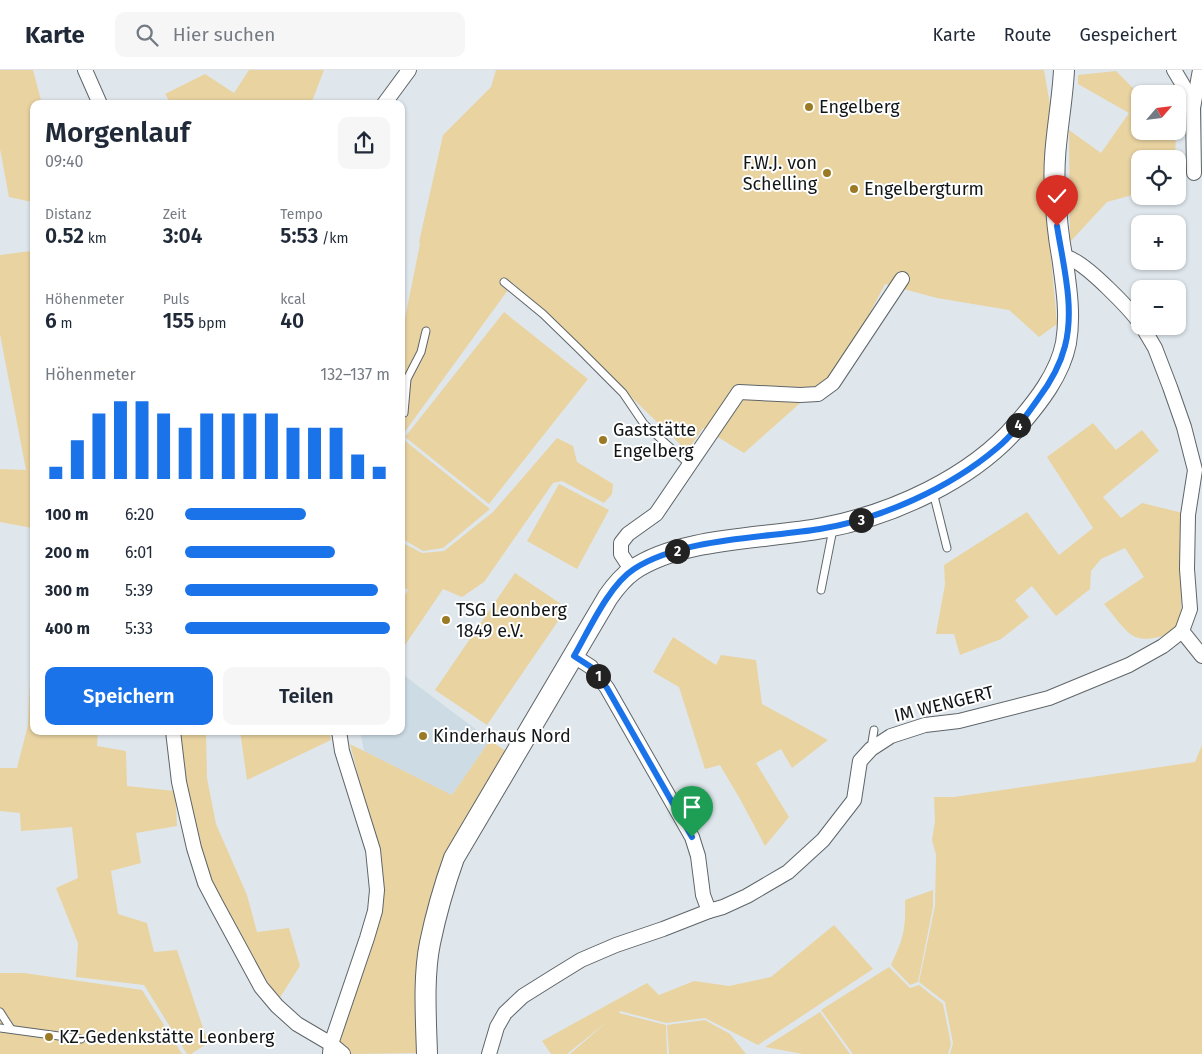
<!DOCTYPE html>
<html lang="de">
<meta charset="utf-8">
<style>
body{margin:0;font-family:"Fira Sans",sans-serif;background:#f6f6f7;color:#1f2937;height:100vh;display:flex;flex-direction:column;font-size:19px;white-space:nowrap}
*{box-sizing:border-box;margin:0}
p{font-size:16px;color:#747a83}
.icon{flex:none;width:28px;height:28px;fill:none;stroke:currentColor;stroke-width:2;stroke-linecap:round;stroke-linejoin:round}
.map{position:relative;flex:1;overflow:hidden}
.panel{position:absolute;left:30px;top:30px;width:375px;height:635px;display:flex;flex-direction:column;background:#fff;border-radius:10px;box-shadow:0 1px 4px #0004}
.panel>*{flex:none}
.needle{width:32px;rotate:62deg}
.controls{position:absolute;left:1131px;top:15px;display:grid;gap:10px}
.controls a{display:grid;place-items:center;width:55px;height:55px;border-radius:10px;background:#fff;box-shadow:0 1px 4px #0004;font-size:25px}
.pin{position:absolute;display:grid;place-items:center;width:42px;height:42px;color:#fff;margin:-51px -21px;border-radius:50% 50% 50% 0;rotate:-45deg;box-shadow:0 0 5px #0007}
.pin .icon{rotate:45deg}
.km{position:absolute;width:25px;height:25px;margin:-12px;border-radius:50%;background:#222;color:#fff;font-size:14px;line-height:25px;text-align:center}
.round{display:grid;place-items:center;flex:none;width:52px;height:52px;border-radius:10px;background:#f6f6f7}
.overview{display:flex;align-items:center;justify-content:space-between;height:85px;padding:0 15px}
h1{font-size:28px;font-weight:600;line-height:38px}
.stats{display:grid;grid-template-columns:repeat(3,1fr);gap:8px;height:85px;padding:5px 15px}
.stats div{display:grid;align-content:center}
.stats b{font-size:21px;font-weight:600}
.stats small{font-size:14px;font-weight:400}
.stats p{font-size:14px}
.chart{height:140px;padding:10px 15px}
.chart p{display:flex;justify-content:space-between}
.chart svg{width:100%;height:90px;margin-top:5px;stroke:#1a73e8;stroke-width:6}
.cta{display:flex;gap:10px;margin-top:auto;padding:10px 15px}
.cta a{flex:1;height:58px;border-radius:10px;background:#1a73e8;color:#fff;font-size:20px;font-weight:600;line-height:58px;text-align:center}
.cta a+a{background:#f6f6f7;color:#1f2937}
ul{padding:0 15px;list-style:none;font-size:16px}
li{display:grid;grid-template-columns:80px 60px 1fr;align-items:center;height:38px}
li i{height:12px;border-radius:6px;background:#1a73e8}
header{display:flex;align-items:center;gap:30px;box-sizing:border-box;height:70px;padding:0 25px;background:#fff;border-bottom:1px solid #e0e1e3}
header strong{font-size:24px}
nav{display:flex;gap:28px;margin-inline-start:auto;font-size:18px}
.search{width:350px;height:45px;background:#f6f6f7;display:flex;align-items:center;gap:12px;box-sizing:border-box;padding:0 18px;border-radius:10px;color:#747a83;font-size:19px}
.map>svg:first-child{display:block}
</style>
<header>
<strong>Karte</strong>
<div class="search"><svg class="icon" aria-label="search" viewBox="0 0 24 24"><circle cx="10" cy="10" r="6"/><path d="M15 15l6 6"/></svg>Hier suchen</div>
<nav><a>Karte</a><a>Route</a><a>Gespeichert</a></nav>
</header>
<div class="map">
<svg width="1202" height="984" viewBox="0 0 1202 984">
<rect width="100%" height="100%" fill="#dfe7ec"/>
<path fill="#ccdbe4" d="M 401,603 L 490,670 L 452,725 L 364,681 L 360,661 L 401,661 Z"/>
<g fill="#e9d3a1">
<path d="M 0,0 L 33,0 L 42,34 L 34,34 L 34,661 L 98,661 L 97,676 L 126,681 L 127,716 L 175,721 L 177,756 L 136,763 L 141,793 L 111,801 L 118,844 L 147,853 L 154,882 L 177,880 L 208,973 L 191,984 L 187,984 L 144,915 L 76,907 L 78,873 L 56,818 L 78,808 L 72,757 L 21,761 L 20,743 L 0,741 L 0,698 L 17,698 L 28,655 L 34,519 L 32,458 L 0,452 L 0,399 L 26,400 L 0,264 L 0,185 L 31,181 L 32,132 L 9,127 L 0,79 Z"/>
<path d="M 249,0 L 324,0 L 311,34 L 171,34 L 165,24 L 205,4 L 234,23 Z"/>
<path d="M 496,0 L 1044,0 L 1054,58 L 1047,144 L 1057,254 L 1039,267 L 1009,240 L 937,228 L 885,214 L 843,295 L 744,383 L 703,358 L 687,381 L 513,213 L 401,367 L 401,259 L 403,258 L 420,174 L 419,172 L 443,65 L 491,17 Z"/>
<path d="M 1116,1 L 1140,25 L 1140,61 L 1176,61 L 1175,89 L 1140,89 L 1140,120 L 1132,125 L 1107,132 L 1070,172 L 1069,60 L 1101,83 L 1129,43 L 1078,14 L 1078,5 Z"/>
<path d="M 504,242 L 588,309 L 489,434 L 405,367 Z"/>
<path d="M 1093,353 L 1116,380 L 1142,360 L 1159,381 L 1103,427 L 1121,448 L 1142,433 L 1183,443 L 1181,548 L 1178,562 C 1131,576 1133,569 1104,534 L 1144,507 L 1125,478 L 1101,489 L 1091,501 L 1090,519 L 1056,546 L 1032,516 L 1015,530 L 1029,547 L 1001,569 L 960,585 L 954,564 L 936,564 L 945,514 L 944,495 L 1027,442 L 1059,485 L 1093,458 L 1047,387 Z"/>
<path d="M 557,368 L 573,376 L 577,392 L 613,414 L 612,424 L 604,433 L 562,411 L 553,413 L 484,512 L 462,527 L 443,519 L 401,581 L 401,532 L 408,520 L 401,516 L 401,472 L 422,483 L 444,481 L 493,442 Z"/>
<path d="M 404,370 L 490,439 L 443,478 L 423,481 L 401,468 L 401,373 Z"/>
<path d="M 559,414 L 609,440 L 577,499 L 527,471 Z"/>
<path d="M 515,503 L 567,538 L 487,655 L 435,620 Z"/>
<path d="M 673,567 L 716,595 L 721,585 L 756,590 L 762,634 L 828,670 L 792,698 L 781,679 L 756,693 L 789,747 L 765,776 L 740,729 L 720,695 L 705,699 L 679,617 L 653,602 Z"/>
<path d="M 178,661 L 206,661 L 207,708 L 216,754 L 247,825 L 257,862 L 289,858 L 300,896 L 279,929 L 242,873 L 211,814 L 190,750 Z"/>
<path d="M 240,661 L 329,661 L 331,670 L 247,710 Z"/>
<path d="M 490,670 L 507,682 L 447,782 L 417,933 L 417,983 L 349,984 L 340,973 L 339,962 L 369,875 L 378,783 L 350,674 L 452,725 Z"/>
<path d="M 1202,675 L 1202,984 L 950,984 L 953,973 L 945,932 L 919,912 L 935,836 L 936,785 L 932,770 L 935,751 L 934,727 L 954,727 L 1195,692 Z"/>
<path d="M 933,820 L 933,837 L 918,912 L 910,915 L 891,895 C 903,869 906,860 905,830 Z"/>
<path d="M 834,855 L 873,899 L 758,975 L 705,948 L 666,953 L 620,941 L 619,943 L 666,955 L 667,984 L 570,984 L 608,951 L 567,984 L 551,984 L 542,971 L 647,913 L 659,925 L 694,911 L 729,916 L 771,907 Z"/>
<path d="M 889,897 L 910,918 L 919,915 L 943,934 L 951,974 L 948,984 L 853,984 L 821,940 Z"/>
<path d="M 0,903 L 24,903 L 142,920 L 182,984 L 0,984 Z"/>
<path d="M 820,942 L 850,984 L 803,984 L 765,977 Z"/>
<path d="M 705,950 L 730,964 L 746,984 L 669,984 L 667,955 Z"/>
</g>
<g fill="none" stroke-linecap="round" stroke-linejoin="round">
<defs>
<g id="service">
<path d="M 504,212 L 543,244 L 578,278 L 623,323 L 644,354 L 690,395"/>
<path d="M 404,343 L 407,309 L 421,282 L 426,261"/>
<path d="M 933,422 L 947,478"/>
<path d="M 821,520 L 833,459"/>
<path d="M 871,678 L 874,660"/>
<path d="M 0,942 L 11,959"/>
<path d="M 0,958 L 81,969"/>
</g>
<g id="minor">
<path d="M 85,0 L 100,34"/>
<path d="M 1174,0 L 1183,15 L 1193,38"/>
<path d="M 384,34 L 409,0"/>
<path d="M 1194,103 L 1193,38 L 1200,0"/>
<path d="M 1062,186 C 1065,187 1070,188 1073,190 C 1090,198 1129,238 1140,253"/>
<path d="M 632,501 L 621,484 L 621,473 L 628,464 L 656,444 L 739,322 L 800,325 L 818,324 L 833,313 L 902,209"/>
<path d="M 1182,561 L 1202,586"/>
<path d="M 574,586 L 591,597 L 607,618 L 692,767 L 698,786 L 703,825 L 709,841"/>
<path d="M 173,661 L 179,712 L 194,778 L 205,813 L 216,834 L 261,917 L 277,936 L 297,954 L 331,974 L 343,984"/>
<path d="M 330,983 L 331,974 L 367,868 L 375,841 L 377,820 L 373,780 L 342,681 L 339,661"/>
<path d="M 489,984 L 497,957 L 505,943 L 523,926 L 555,906 L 581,890 L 616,875 L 663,859 L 709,841 L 723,837 L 747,826 L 788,802 L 823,770 L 854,730 L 860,691 L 871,679 L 891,666 L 925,655 L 959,651 L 1049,628 L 1129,595 L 1163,576 L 1182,561 L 1190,539 L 1187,499 L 1188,445 L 1195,400 L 1184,357 L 1170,317 L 1155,278 L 1142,256"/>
</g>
<path id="secondary" d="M 427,984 C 426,949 423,907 430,873 C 436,844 444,816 454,788 L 608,527 C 615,517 623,507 633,500 C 681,467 766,469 823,458 C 892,445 972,409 1018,355 C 1038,332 1060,304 1066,273 C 1071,244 1066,215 1062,186 C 1058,165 1056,142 1055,120 C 1052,80 1062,40 1064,0"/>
</defs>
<use href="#service" stroke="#5e6569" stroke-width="9"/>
<use href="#minor" stroke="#5e6569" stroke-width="16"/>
<use href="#secondary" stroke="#5e6569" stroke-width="22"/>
<use href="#service" stroke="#fff" stroke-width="7"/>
<use href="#minor" stroke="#fff" stroke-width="14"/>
<use href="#secondary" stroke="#fff" stroke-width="20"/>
</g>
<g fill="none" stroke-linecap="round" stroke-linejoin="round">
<defs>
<path id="route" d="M 692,767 L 607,618 L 591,597 L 574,586 C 589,560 609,515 634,499 C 682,468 764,468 820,459 C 881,449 950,418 997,378 C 1013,365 1026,346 1038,329 C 1050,313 1060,296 1065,276 C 1075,238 1063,194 1057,156"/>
</defs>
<use href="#route" stroke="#fff" stroke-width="10"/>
<use href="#route" stroke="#1a73e8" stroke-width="6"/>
</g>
<g fill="#9a7a24" stroke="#fff" stroke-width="2">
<circle cx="809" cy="37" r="5"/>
<circle cx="827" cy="103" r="5"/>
<circle cx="854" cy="119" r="5"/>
<circle cx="603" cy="370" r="5"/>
<circle cx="446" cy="550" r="5"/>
<circle cx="423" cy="666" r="5"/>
<circle cx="49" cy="967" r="5"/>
</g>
<g text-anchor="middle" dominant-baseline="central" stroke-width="4" stroke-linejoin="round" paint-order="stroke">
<g font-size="18" fill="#131617" stroke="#fff" text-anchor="start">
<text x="819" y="37">Engelberg</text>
<text x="817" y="93" text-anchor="end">F.W.J. von<tspan x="817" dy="21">Schelling</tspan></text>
<text x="864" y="119">Engelbergturm</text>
<text x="613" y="360">Gaststätte<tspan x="613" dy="21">Engelberg</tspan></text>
<text x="456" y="540">TSG Leonberg<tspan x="456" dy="21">1849 e.V.</tspan></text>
<text x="433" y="666">Kinderhaus Nord</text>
<text x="59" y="967">KZ-Gedenkstätte Leonberg</text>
</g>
<g font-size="18" fill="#131617" stroke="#fff">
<text transform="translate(944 634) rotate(-14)">IM WENGERT</text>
</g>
</g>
</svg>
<div class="controls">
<a><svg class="needle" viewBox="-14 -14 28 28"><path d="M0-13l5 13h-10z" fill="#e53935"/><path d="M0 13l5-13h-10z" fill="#747a83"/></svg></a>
<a><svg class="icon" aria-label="locate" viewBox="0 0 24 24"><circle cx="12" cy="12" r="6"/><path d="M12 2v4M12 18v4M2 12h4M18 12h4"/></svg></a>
<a>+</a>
<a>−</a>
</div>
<div class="pin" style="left:692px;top:767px;background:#1e9e55"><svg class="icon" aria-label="arrive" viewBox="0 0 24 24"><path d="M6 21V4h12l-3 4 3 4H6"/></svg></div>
<div class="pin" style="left:1057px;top:156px;background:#d93025"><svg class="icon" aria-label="check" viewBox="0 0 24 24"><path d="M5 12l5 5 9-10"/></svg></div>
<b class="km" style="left:598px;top:606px">1</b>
<b class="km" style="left:677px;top:481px">2</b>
<b class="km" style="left:861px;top:450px">3</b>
<b class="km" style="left:1018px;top:355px">4</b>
<section class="panel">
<div class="overview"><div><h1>Morgenlauf</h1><p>09:40</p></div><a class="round"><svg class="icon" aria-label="share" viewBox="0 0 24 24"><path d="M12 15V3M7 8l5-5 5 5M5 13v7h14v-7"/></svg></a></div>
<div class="stats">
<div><p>Distanz</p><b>0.52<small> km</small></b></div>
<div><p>Zeit</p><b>3:04</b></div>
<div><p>Tempo</p><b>5:53<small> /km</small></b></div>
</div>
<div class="stats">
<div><p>Höhenmeter</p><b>6<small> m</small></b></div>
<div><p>Puls</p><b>155<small> bpm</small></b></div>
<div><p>kcal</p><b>40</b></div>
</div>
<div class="chart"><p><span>Höhenmeter</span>132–137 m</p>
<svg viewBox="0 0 160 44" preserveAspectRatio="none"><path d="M5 44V38M15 44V25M25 44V12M35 44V6M45 44V6M55 44V12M65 44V19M75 44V12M85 44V12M95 44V12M105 44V12M115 44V19M125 44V19M135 44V19M145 44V32M155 44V38"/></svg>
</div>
<ul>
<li><b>100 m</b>6:20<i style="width:59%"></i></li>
<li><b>200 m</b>6:01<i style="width:73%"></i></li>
<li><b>300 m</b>5:39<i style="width:94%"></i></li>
<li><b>400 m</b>5:33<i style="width:100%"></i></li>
</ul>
<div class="cta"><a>Speichern</a><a>Teilen</a></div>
</section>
</div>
